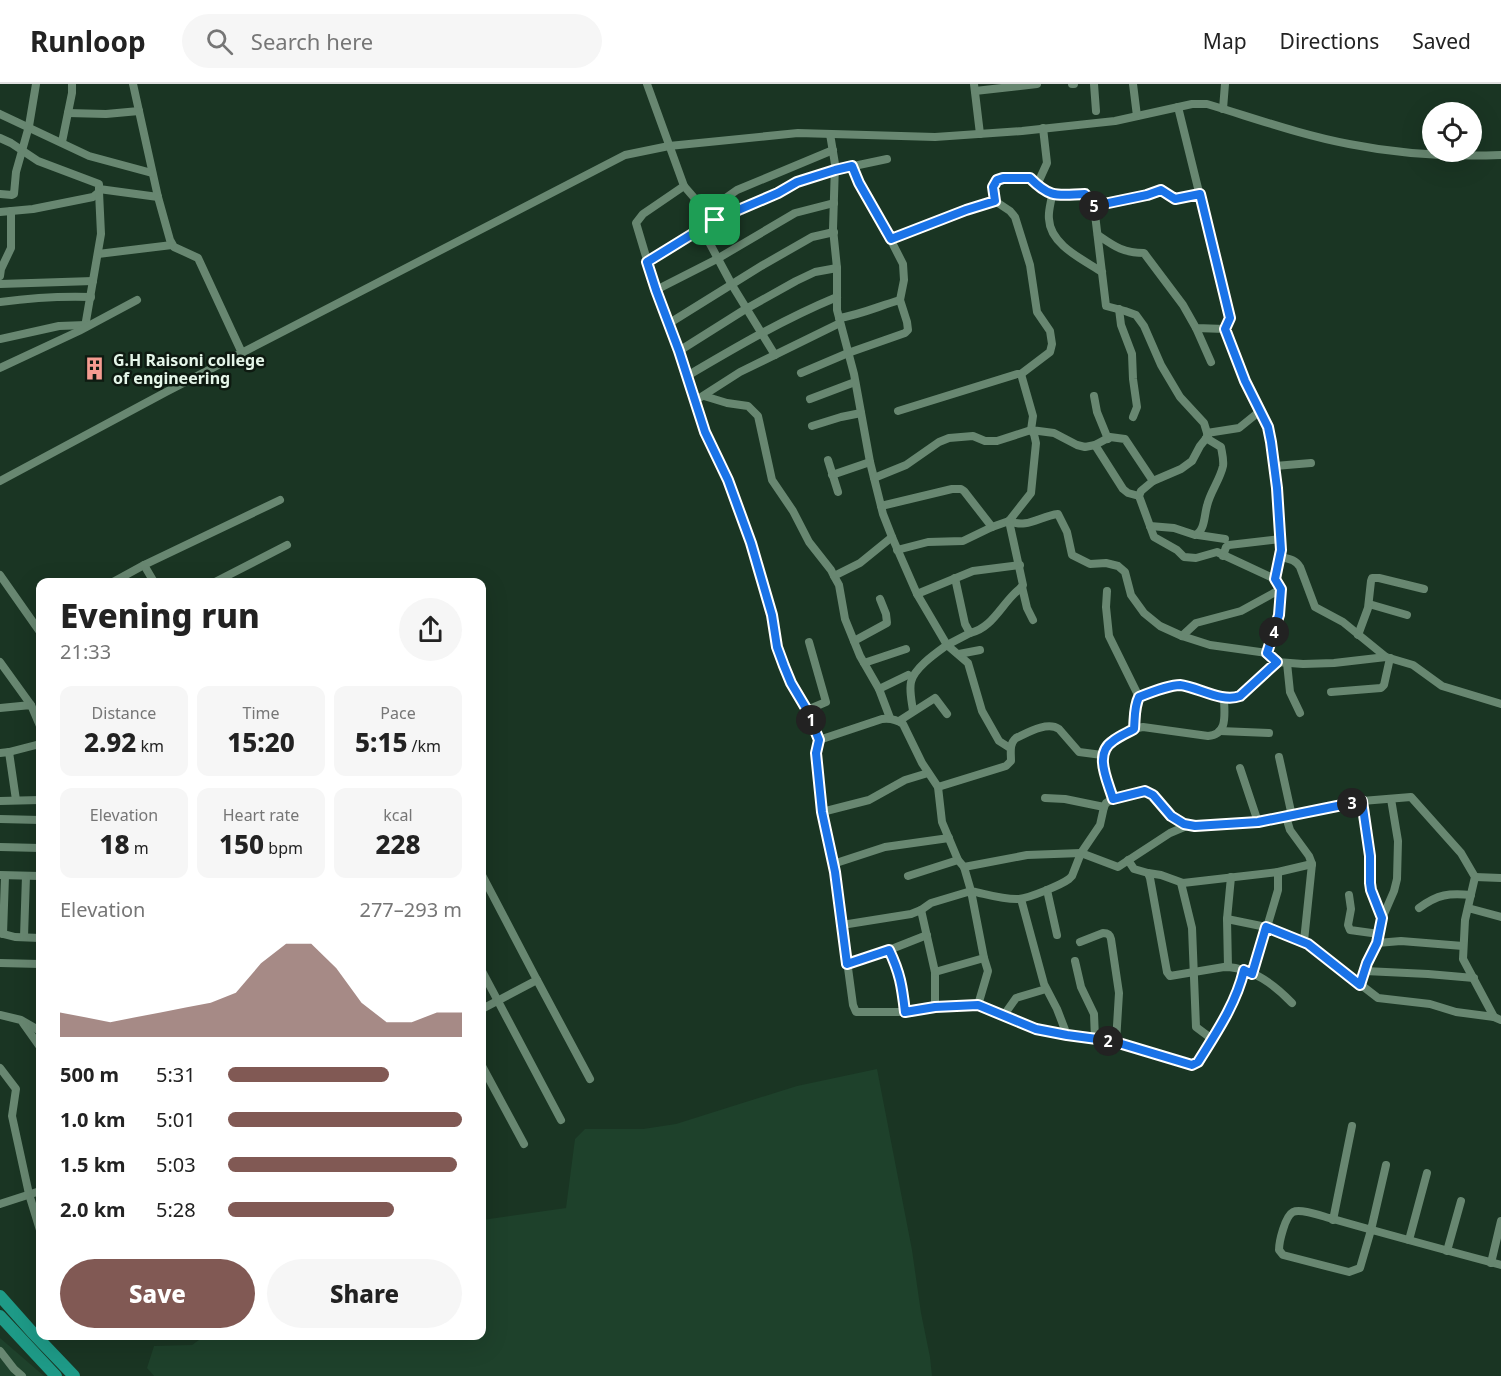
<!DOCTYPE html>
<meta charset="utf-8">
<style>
body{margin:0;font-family:"Noto Sans",sans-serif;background:#f6f6f6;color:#222;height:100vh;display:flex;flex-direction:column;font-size:22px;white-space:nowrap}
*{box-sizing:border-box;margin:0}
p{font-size:20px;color:#767676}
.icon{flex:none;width:33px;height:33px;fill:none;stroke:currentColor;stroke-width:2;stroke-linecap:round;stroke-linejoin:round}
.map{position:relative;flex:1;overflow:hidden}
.side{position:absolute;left:36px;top:494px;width:450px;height:762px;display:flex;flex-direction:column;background:#fff;border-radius:12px;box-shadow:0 6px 24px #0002}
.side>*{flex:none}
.controls{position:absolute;left:1422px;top:18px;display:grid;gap:12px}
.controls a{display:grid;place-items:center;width:60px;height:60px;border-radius:50%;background:#fff;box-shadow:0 6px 24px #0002;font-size:30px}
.pin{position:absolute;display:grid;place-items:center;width:51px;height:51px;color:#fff;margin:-26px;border-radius:12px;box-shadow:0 3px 9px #0006}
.km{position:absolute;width:30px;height:30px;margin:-15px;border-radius:50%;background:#222;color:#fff;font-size:16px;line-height:30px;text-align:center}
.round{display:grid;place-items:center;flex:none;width:63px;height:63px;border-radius:32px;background:#f6f6f6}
.overview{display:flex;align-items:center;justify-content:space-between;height:102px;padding:0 24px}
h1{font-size:33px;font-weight:800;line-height:45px}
.figures{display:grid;grid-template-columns:repeat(3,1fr);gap:9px;height:102px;padding:6px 24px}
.figures div{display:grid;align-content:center;border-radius:12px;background:#f6f6f6;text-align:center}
.figures b{font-size:26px;font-weight:800}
.figures small{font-size:16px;font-weight:400}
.figures p{font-size:16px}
.chart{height:168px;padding:12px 24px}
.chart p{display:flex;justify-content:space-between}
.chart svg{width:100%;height:108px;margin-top:6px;fill:#815954;opacity:.7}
.cta{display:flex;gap:12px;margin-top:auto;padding:12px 24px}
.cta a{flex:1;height:69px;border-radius:36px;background:#815954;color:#fff;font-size:24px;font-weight:800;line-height:69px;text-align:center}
.cta a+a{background:#f6f6f6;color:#222}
ul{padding:0 24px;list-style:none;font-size:20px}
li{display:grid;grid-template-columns:96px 72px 1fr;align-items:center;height:45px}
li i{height:15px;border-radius:8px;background:#815954}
header{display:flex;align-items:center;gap:36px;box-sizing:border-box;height:84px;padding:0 30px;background:#fff;border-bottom:2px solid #e0e0e0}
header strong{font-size:28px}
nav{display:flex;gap:33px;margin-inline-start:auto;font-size:21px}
.search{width:420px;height:54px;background:#f6f6f6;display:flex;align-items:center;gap:15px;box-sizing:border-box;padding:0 21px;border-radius:33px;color:#767676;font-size:22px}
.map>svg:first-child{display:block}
</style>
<header>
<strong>Runloop</strong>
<div class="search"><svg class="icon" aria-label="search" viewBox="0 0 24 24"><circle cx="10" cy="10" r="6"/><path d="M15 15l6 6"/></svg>Search here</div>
<nav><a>Map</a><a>Directions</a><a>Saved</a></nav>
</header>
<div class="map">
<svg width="1501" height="1292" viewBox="0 0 1501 1292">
<rect width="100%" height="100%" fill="#1a3523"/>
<g fill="#1e412b">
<path d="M 877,985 L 912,1166 L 921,1229 L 930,1273 L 932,1292 L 154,1292 L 147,1284 L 154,1262 L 192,1261 L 206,1251 L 482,1251 L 482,1136 L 566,1124 L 575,1055 L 585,1045 L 643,1045 L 676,1040 L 797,1002 Z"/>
<path d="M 0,1254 L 44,1292 L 0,1292 Z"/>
</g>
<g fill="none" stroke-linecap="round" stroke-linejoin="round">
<g stroke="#688771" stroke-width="8">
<path d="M 133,0 L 158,113 L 170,156 L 174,163 L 198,174 L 242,269"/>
<path d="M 647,0 L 684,102 L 643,130 L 636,139 L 656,206 L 679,267 L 705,348 L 728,396 L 751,459 L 772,531 L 777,563 L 784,582 L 791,599 L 807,626 L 819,656 L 816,669 L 822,728 L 835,788 L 853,921 L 856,928 L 900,928 L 935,923 L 978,921 L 1036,945 L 1067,951 L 1112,957 L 1192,981 L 1198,978 C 1216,949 1236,920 1244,886"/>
<path d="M 974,0 L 980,50"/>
<path d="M 1072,0 L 1074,0"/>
<path d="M 1094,0 L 1096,27"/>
<path d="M 1133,0 L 1137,32"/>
<path d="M 975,7 L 1037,0"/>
<path d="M 1178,23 L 1230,234 L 1225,245 L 1245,297 L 1268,343 L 1271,358 L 1277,404 L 1281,466 L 1275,495 L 1281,505 L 1279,531 L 1267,569"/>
<path d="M 1223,25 L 1225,0"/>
<path d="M 68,29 L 106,30 L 139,27"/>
<path d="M 0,30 L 89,72 L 152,89"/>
<path d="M 830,50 L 835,80 L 833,145 L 837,184 L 837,226 L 854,290 L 870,378 L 883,430 L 892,453 L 917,510 L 947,561 C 936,569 914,584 911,598 C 909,607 912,618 913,627"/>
<path d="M 0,54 L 11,59 L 38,77 L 99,100 L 99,108 L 93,113 L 33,125 L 0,128"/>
<path d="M 62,58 L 72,9 L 72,0"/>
<path d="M 1037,101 L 1047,79 L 1043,44"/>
<path d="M 684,102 L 703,124 L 710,125"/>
<path d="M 99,105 L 158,113"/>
<path d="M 0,110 L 12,111 L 14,110 L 16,88 L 29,42 L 36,0"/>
<path d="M 1052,111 C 1051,119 1048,127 1049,135 C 1050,161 1084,176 1102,188"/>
<path d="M 995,117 L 1010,127 L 1015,133 L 1030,181 L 1037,228 L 1050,247 L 1052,260 L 1050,268 L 1021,290"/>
<path d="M 1094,122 L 1147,111 L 1161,106 L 1175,115 L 1200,110"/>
<path d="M 715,136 L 710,125 L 737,106 L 833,66"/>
<path d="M 702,145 L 732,201 L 775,271"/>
<path d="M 1098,151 C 1114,162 1123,169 1144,169 L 1183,221 L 1196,244 L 1225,245"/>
<path d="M 891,155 L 966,126 L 995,117 L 993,103 L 997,96 L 1003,94 L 1030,94 C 1051,115 1057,111 1085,110 L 1094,122 L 1106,222 L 1125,227 L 1136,231 L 1144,242 L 1161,281 L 1180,313 L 1204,339 L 1208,352 L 1200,362 L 1192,377 L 1181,385 L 1153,397"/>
<path d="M 98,170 L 172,161"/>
<path d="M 647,178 L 715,136 L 778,109 L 797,98 L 835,86 L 887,75"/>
<path d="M 0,192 L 1,185 L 11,164 L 11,127"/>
<path d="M 0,200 L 93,197"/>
<path d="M 656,206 L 717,175 L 795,129 L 834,119"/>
<path d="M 0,218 C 30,214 60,212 91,213"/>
<path d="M 1119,225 L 1121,241 L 1132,270 L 1133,295 L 1137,323 L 1133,333"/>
<path d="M 839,234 C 860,231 879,222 900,216"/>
<path d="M 668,240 L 763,181 L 812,153 L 834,148"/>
<path d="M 85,243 L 101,150 L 99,108"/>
<path d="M 1196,244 L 1211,278"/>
<path d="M 0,255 L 59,242 L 86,241"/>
<path d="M 679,267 L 744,226 L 796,197 L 815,188 L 837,184"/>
<path d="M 0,284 L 79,247 L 137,216"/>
<path d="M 801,289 L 848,269 L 905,249 L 908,246 L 907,238 L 900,216 L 904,196 L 903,180 L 879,133 L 859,99 L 852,83"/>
<path d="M 687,292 C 736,263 784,235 837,213"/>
<path d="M 704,312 L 727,319 L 748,322 L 758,332 L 772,396 L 793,427 L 809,458 L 831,486 L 834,492 L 839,501 L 845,535 L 860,572 L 879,605 L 890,634"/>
<path d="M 1094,312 L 1097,328 L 1108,355"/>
<path d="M 701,313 L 740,288 L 840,239"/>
<path d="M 810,315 L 855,298"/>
<path d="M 898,327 L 1017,290 L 1021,290 L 1033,332 L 1031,346 L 1054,349 L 1077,361 L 1085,363 L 1095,361 L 1110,353 L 1125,355 L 1153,397 L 1141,407 L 1139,412 L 1154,453 L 1177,466 L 1184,473 L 1196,474 L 1217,468 L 1275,495"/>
<path d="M 812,342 L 841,333 L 861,329"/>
<path d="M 1207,349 L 1239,344 L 1260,327"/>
<path d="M 1095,361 L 1123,405 L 1128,409 L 1139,412"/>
<path d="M 828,376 L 838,408"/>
<path d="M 1275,382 L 1311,379"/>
<path d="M 832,391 L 870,378"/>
<path d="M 874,394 L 906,381 L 939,358 L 949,354 L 973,352 L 985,357 L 997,357 L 1031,346 L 1034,350 L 1036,359 L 1031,409 L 1009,437 L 992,443 L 963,457 L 928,458 L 897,466"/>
<path d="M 0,397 L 166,308 L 625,71 L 669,62 L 798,49 L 935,53 L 1022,47 L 1115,37 L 1192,20 L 1207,20 C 1254,34 1301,51 1349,60 C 1399,70 1450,73 1501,71"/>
<path d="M 881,422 L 952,405 L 961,405 L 964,407 L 992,443"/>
<path d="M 1009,437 C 1027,445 1040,432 1058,430 L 1067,448 L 1072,471 L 1090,480 L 1106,479 L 1118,482 L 1125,488 L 1131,511 L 1144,529 L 1160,542 L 1182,552 L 1210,561 L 1267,569 L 1277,578 L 1303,580 L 1334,579 L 1386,573 L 1413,581 L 1442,602 L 1501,620"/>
<path d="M 1150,442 L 1174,444 L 1195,451 C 1205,447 1204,432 1207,422 C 1210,408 1220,396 1223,382 C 1224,376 1222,369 1221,363 L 1206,354"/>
<path d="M 1198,451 L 1225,455"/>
<path d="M 1223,472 L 1226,463 L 1229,461 L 1280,455"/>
<path d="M 1280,473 C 1289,475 1295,475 1300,483 L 1315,523 L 1343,538 L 1386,573"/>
<path d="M 0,491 L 40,548"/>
<path d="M 834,492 L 860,479 L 892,453"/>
<path d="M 955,494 L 965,540 L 970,549 C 990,545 1000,524 1013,511 C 1017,507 1020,505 1023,501 L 1009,437"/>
<path d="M 113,498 L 144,481"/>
<path d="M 154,498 L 144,481 L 280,416"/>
<path d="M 215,498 L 287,461"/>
<path d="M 1022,503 L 1027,524 L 1033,536"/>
<path d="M 1107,507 L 1106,523 L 1109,552 L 1139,613"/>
<path d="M 917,510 L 973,487 L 1020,481"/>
<path d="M 1369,520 L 1407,531"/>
<path d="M 970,549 L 947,561 L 968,579 L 982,627 L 999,657 L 1010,664"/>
<path d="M 1358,551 L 1368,524 L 1371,497 L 1372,494 L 1379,494 L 1424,505"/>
<path d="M 1182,552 L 1196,539 L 1241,527 L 1281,505"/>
<path d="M 854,557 L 887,539 L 886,530 L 880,515"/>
<path d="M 959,570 L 980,566"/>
<path d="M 0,578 L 31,621"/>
<path d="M 864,579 L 906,565"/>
<path d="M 1287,579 L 1290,608 L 1300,629"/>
<path d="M 879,605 L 908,591"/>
<path d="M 1331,608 L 1381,604 L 1384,601 L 1390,574"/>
<path d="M 0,624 L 31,621 L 40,642"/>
<path d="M 807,626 L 826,618 L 809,558"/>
<path d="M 899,637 L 935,614 L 947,630"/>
<path d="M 1134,645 L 1135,627 L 1139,613 L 1173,602 L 1183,602 L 1231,614 L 1240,612 L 1277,578"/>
<path d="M 1220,647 L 1269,649"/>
<path d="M 819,656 L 882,635 C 890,634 896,635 903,640 L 922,679 L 938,703 L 942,738 L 958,776 L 964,783 L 971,807 C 986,810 1004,816 1019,815 C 1029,814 1061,801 1069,795 L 1072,792 L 1081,769 L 1100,741 L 1104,723 L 1106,719 L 1113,715 L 1142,707 L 1145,707 L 1153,712 L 1165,726 L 1171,732 L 1184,740 L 1195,742 L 1258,738 L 1362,717 L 1411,713 L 1461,769 L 1475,793 L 1465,836 L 1463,875 L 1494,933 L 1501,936"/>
<path d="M 9,668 L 16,716"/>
<path d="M 0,669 L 9,668 L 40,660"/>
<path d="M 1279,673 L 1292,732"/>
<path d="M 1240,684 L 1258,738"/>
<path d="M 938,703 L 1006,682 L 1011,677 C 1011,668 1009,660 1016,654 C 1027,649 1047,637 1059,645 L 1079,668 L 1102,671"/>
<path d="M 1045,714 L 1065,715 L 1104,723"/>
<path d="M 1113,715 L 1102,675 C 1104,658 1127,645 1143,643 L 1208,652 C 1229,650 1224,629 1224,613"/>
<path d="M 0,717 L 40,716"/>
<path d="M 1362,717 L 1370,772 L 1370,799 L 1382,834"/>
<path d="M 822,728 L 869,716 L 905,696 L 928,689"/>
<path d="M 1286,733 L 1290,746 L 1309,772 L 1312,780 L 1304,857"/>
<path d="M 0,735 L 40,736"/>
<path d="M 0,763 L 40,764"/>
<path d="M 1128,776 L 1134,785 L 1148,789 L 1150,794 L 1167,888 L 1170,892 L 1224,883 C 1251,883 1274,900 1292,919"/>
<path d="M 833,780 L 885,763 L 949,754"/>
<path d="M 964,783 L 1027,771 L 1081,769 L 1118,783 L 1170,749 L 1189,741"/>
<path d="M 1148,789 L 1161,791 L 1183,799 L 1278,788 L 1312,780"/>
<path d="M 0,791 L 40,792"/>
<path d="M 482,791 L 537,896 L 482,925"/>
<path d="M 908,792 L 958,776"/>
<path d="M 1475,793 L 1501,794"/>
<path d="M 1181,799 L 1192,844 L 1196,943 L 1212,955"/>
<path d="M 1047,806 L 1057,851"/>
<path d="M 1349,811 L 1351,825 L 1348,841 L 1350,846 L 1379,850"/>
<path d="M 1021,815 L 1044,900 L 1057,925 L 1067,951"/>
<path d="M 1419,824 C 1438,810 1449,809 1471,811"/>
<path d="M 1468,824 L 1501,833"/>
<path d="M 921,826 L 935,888 L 935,923"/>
<path d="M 1227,835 L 1266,843 L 1304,857 L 1378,914 L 1430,920 L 1456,928 L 1494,933"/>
<path d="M 842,841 L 911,830 L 921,826 L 931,819 L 971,807 L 984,874 L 988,887 L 978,921"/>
<path d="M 0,849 L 15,853 L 40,854"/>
<path d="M 3,850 L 5,792"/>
<path d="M 24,853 L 26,792"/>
<path d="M 1080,858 L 1103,849 C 1107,849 1110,850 1111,855 L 1119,909 L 1116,958"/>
<path d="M 1377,859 L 1401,857 L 1463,862"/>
<path d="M 889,866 L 927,851"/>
<path d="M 1075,877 L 1081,903 L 1094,930 L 1095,955"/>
<path d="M 0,879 L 40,880"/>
<path d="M 847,880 L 889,866 C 900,889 902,902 905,928"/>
<path d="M 1228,883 L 1227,835 L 1231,793"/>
<path d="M 482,887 L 561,1036"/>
<path d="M 1365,887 L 1428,890 L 1474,894"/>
<path d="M 935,888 L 984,874"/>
<path d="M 1253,890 L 1278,806 L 1278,788"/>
<path d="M 537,896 L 590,995"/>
<path d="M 1360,901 L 1367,879 L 1377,859 L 1381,837 L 1394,807 L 1397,795 L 1398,757 L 1391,715"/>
<path d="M 0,931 L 21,936 L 40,947"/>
<path d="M 1004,931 L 1016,914 L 1046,905"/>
<path d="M 23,939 L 40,963"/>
<path d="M 482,982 L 524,1060"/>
<path d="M 0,984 L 16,1005 L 12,1032 L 29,1110 L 40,1146"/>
<path d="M 1386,1081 L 1371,1146 L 1360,1184 L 1349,1188 L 1283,1171 L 1279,1166 C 1279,1158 1285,1132 1293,1128 C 1301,1124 1324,1133 1333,1135 C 1389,1151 1445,1166 1501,1181"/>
<path d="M 0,1120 L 40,1107"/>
<path d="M 1333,1136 L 1352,1042"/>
<path d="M 1409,1156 L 1427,1089"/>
<path d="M 1447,1167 L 1461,1117"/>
<path d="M 1491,1179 L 1501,1137"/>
<path d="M 0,1267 L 14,1285 L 22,1292"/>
</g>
<g stroke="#1e9a87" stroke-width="12">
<path d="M 0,1212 L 32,1248 L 74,1292"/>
<path d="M 0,1232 L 56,1292"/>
</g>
</g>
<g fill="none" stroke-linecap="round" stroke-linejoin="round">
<defs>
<path id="route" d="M 852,82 L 859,99 L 891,155 L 966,126 L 995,117 L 993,103 L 997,96 L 1003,94 L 1030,94 C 1051,115 1057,111 1085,110 L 1094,122 L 1147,111 L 1161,106 L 1175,115 L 1200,110 L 1230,234 L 1225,245 L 1245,297 L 1268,343 L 1271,358 L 1277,404 L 1281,466 L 1275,495 L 1281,505 L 1279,531 L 1267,569 L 1277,578 L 1240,612 C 1222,619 1198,603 1180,601 C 1170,601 1149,609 1139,613 C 1134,623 1135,634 1134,645 C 1127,649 1119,652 1113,657 C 1093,670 1108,697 1113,715 L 1145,707 L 1153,711 L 1171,732 L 1184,740 L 1195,742 L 1258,738 L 1362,717 L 1370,772 L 1370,799 L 1371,806 L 1382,834 L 1377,859 L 1367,879 L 1360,901 L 1308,860 L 1266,843 L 1252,890 L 1244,886 C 1236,920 1216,949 1198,978 L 1192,981 L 1112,957 L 1067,951 L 1036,945 L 978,921 L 935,923 L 905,928 C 902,902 900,889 889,866 L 847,880 L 835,788 L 822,728 L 816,669 L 819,656 L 807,626 L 791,599 L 784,582 L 777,563 L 772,531 L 751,459 L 728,396 L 705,348 L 679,267 L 656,206 L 647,178 L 715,136 L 778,109 L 797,98 L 835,86 Z"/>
</defs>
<use href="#route" stroke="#fff" stroke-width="12"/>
<use href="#route" stroke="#1a73e8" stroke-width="8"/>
</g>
<defs>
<symbol id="building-bare" viewBox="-9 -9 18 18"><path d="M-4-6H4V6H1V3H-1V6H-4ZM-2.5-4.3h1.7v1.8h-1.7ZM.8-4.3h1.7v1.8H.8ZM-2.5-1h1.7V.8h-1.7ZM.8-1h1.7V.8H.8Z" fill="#f59c91" stroke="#0e1a11" stroke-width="2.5" paint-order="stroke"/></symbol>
</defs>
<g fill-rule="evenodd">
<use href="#building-bare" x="78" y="268" width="33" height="33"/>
</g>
<g text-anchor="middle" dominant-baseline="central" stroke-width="5" stroke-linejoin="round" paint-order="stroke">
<g font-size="16" font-weight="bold" fill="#e5f6e9" stroke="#0e1a11" text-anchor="start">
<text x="113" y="276">G.H Raisoni college<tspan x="113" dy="18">of engineering</tspan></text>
</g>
</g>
</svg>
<div class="controls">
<a><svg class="icon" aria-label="locate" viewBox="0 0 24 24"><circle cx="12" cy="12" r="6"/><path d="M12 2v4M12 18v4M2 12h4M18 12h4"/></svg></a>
</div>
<div class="pin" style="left:715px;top:136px;background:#1e9e55"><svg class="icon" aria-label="arrive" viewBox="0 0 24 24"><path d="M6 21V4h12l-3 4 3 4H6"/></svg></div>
<b class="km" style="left:811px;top:636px">1</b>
<b class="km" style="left:1108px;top:957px">2</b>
<b class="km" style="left:1352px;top:719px">3</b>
<b class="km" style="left:1274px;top:548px">4</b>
<b class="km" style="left:1094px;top:122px">5</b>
<section class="side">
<div class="overview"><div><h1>Evening run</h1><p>21:33</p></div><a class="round"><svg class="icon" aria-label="share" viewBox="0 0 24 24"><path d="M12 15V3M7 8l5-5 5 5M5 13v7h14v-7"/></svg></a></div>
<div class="figures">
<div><p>Distance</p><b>2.92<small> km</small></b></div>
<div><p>Time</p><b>15:20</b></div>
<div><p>Pace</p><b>5:15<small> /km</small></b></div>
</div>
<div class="figures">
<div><p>Elevation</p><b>18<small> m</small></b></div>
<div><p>Heart rate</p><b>150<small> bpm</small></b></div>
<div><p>kcal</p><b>228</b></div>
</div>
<div class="chart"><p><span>Elevation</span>277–293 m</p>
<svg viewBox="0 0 160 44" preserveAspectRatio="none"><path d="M0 44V34L10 36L20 38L30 36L40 34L50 32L60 30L70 26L80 14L90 6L100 6L110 16L120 30L130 38L140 38L150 34L160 34V44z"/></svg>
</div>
<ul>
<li><b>500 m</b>5:31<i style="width:69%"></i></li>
<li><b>1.0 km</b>5:01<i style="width:100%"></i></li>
<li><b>1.5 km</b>5:03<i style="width:98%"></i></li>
<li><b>2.0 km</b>5:28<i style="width:71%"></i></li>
</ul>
<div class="cta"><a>Save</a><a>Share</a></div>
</section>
</div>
